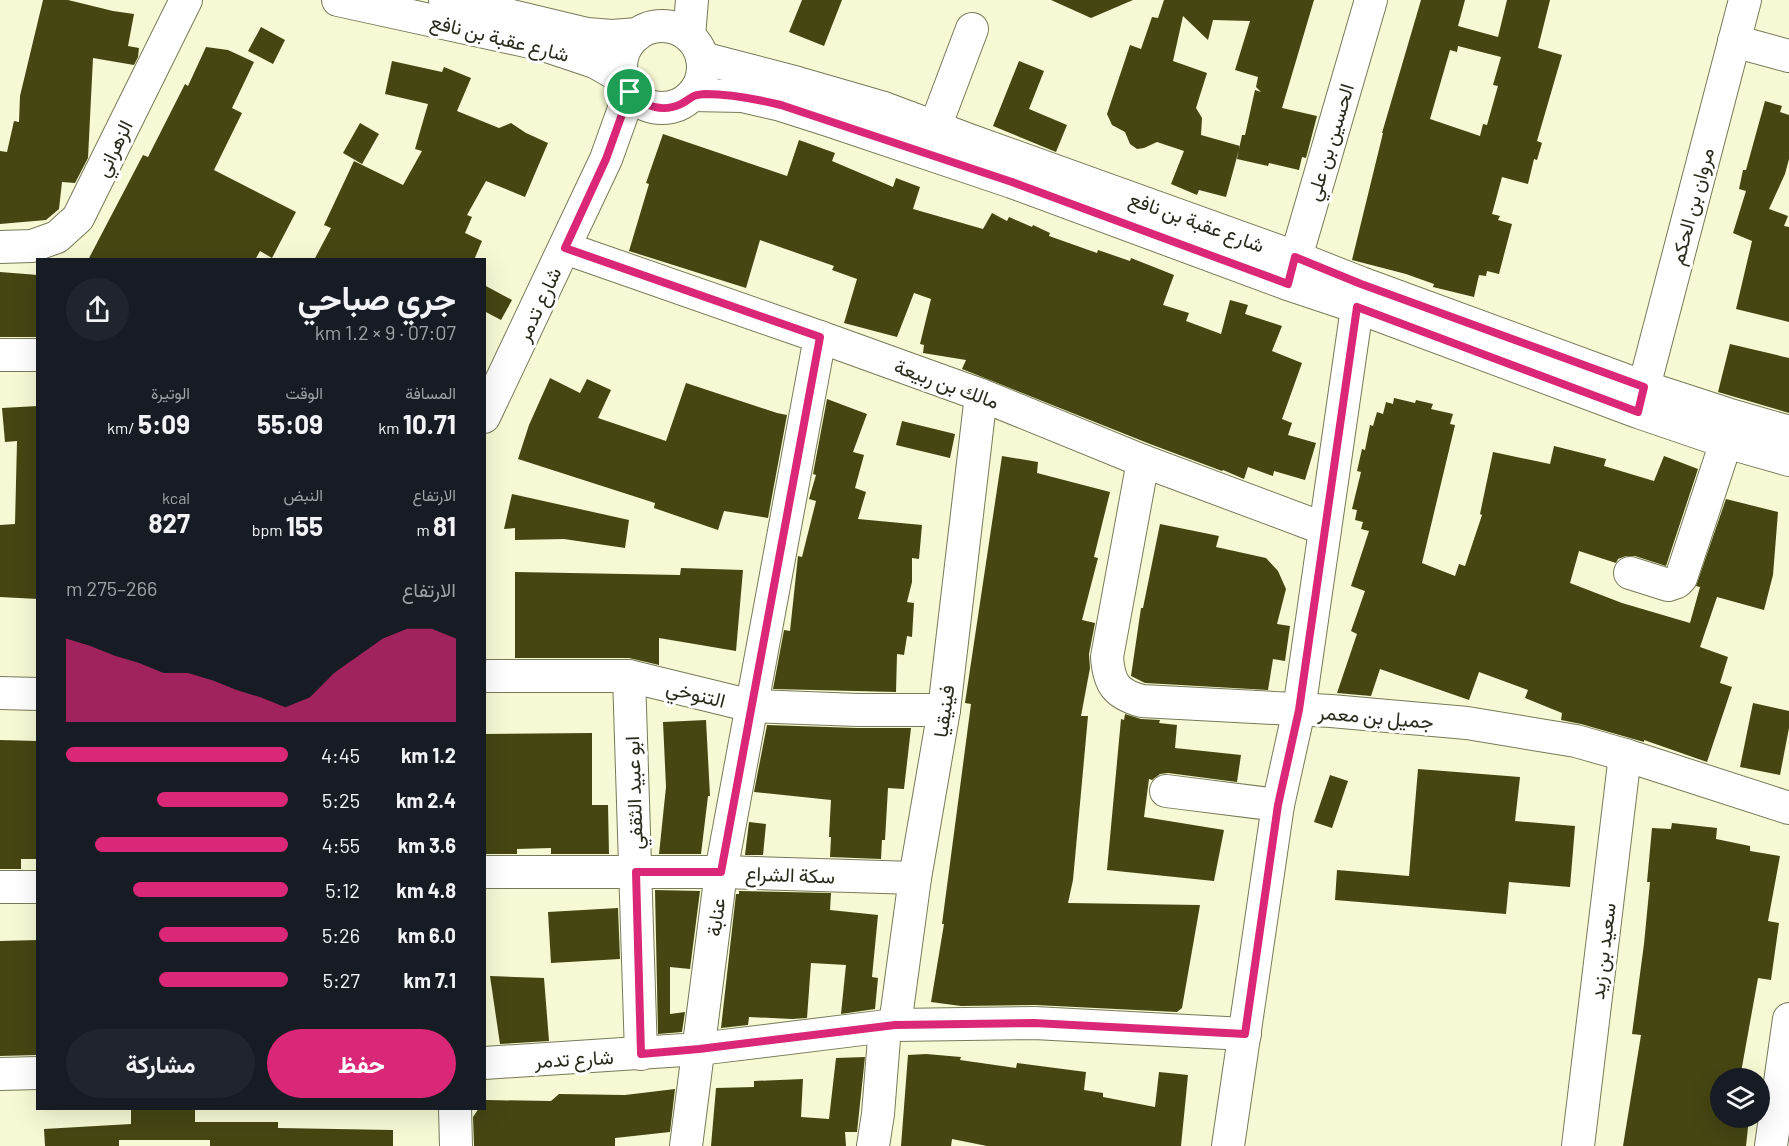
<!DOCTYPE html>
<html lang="ar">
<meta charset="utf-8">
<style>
body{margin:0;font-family:Barlow,Vazirmatn,sans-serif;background:#20242c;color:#f1f3f6;direction:rtl;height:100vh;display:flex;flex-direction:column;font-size:22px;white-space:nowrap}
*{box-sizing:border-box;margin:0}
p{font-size:20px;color:#9ea1a6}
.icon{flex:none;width:33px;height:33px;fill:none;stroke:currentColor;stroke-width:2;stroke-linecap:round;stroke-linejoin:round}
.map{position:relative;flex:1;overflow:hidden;direction:ltr}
.side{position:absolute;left:36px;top:258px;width:450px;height:852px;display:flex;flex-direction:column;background:#171b24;border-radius:0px;box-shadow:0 6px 24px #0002;direction:rtl}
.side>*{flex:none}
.buttons{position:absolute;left:1710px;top:1068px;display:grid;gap:12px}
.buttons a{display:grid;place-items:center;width:60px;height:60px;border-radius:50%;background:#171b24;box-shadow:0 6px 24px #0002;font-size:30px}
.pin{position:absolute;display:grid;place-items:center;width:51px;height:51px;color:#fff;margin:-26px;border:3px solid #fff;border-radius:50%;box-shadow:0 2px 6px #0007}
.round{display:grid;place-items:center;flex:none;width:63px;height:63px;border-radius:32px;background:#20242c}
.summary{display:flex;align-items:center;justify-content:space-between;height:102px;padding:0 30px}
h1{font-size:33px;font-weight:700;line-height:45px}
.stats{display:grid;grid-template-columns:repeat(3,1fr);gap:9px;height:102px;padding:6px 30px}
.stats div{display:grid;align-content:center}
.stats b{font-size:26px;font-weight:700}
.stats small{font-size:16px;font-weight:400}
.stats p{font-size:16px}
.chart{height:168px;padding:12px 30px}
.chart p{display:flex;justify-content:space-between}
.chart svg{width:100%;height:108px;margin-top:6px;fill:#db2777;opacity:.7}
.cta{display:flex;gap:12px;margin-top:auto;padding:12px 30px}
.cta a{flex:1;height:69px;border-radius:36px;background:#db2777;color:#fff;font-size:24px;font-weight:700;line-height:69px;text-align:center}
.cta a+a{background:#20242c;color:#f1f3f6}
ul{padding:0 30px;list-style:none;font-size:20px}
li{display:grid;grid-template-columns:96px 72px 1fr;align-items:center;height:45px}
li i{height:15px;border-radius:8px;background:#db2777}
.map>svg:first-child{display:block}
</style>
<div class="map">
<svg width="1789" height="1146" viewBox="0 0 1789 1146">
<rect width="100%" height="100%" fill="#f6f9d3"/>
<g fill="#454612" fill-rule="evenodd">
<path d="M 43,0 L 68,0 L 113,11 L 134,14 L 128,46 L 139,48 L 138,57 L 134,65 L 93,58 L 88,158 L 75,183 L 62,182 L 59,209 L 46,220 L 0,224 L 0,151 L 7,152 L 14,121 L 19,122 L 20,96 Z"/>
<path d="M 802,0 L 842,0 L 824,46 L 789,32 Z"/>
<path d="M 1051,0 L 1133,0 L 1091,18 Z"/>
<path d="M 1164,0 L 1314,0 L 1282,108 L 1317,116 L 1306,158 L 1302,157 L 1299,170 L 1269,163 L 1268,166 L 1237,159 L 1242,135 L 1245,135 L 1255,90 L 1261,92 L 1256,87 L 1258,77 L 1235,70 L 1250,21 L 1213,20 L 1208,40 L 1183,16 L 1173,61 L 1207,73 L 1196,108 L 1202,118 L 1201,135 L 1240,146 L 1226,197 L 1199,190 L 1197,195 L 1171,184 L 1184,151 L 1157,142 L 1144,148 L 1137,149 L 1130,144 L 1125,132 L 1112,125 L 1107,114 L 1130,45 L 1141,49 L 1152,17 L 1158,18 Z"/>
<path d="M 1421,0 L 1465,0 L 1458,26 L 1498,37 L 1507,0 L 1550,0 L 1538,48 L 1562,55 L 1537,141 L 1542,143 L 1537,160 L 1534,159 L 1528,184 L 1502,177 L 1492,214 L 1500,216 L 1498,220 L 1512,224 L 1499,274 L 1487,271 L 1486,276 L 1479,275 L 1474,297 L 1433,287 L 1434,284 L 1406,274 L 1352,260 L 1383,133 L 1382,133 ZM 1458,46 L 1501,57 L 1493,85 L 1498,86 L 1487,125 L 1483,124 L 1480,136 L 1430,119 L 1450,50 L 1457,52 Z"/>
<path d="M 261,27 L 285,40 L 273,64 L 248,51 Z"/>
<path d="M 206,47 L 228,50 L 254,62 L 232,108 L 242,113 L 214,170 L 296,212 L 272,258 L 260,251 L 255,260 L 88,260 L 143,155 L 148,157 L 185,84 L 188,86 Z"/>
<path d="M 392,61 L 442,72 L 444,67 L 471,78 L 457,111 L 499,128 L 511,123 L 526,133 L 548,143 L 525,197 L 486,181 L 467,215 L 472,217 L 465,233 L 482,241 L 474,260 L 314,260 L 331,228 L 324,225 L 354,161 L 403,185 L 422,151 L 415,149 L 428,104 L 385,94 Z"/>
<path d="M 1019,61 L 1044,71 L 1029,109 L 1067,125 L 1056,152 L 993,126 Z"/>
<path d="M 1765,101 L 1782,106 L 1780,112 L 1789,115 L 1789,159 L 1785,174 L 1769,209 L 1788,216 L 1784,226 L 1789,227 L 1789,322 L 1736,309 L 1752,241 L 1733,233 L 1746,191 L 1739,189 L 1743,170 L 1746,170 Z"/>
<path d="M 360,123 L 379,134 L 362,164 L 343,153 Z"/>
<path d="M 663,134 L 787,176 L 799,140 L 835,153 L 832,161 L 893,187 L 896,178 L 920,187 L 913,209 L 983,229 L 992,213 L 1007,221 L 1009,217 L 1032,227 L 1033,225 L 1050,233 L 1049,236 L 1097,253 L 1098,250 L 1130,261 L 1131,258 L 1174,275 L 1163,305 L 1189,313 L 1186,321 L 1221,334 L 1230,300 L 1248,305 L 1245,314 L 1282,326 L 1272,351 L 1302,363 L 1282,419 L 1292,423 L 1288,435 L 1316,443 L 1305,480 L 1274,471 L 1273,476 L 1248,467 L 1244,479 L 1223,470 L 1222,471 L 1150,444 L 962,369 L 966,360 L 923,353 L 924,345 L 920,344 L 931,299 L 914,293 L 897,337 L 844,323 L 857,279 L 832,270 L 834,266 L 760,240 L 746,288 L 629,251 L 649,184 L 646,183 Z"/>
<path d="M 0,272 L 38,275 L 38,337 L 0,337 Z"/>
<path d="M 484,285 L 512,300 L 501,320 L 484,311 Z"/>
<path d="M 1730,344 L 1789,358 L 1789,413 L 1718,392 Z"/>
<path d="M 550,378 L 580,393 L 587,379 L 611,390 L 598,418 L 666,441 L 686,383 L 777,413 L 787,415 L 768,518 L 724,511 L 718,530 L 654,508 L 655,503 L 518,459 L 529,425 Z"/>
<path d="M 1394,398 L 1415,403 L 1416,400 L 1433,404 L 1431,409 L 1453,414 L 1450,424 L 1455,425 L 1422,563 L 1455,576 L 1459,564 L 1465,566 L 1482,515 L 1480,514 L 1493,452 L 1550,464 L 1554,446 L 1606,459 L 1604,466 L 1654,481 L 1664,456 L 1698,469 L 1666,566 L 1635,556 L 1626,556 L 1618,559 L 1616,563 L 1579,551 L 1570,583 L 1622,603 L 1690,623 L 1700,587 L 1696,586 L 1726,499 L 1778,512 L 1773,575 L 1764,610 L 1717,597 L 1700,647 L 1728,657 L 1720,683 L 1732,687 L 1707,762 L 1644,740 L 1644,742 L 1581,724 L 1561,720 L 1562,713 L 1525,698 L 1528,690 L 1479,672 L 1469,700 L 1380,669 L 1371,696 L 1337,693 L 1357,634 L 1351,631 L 1365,591 L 1351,586 L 1369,531 L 1361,529 L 1363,522 L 1355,520 L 1357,510 L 1352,509 L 1361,472 L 1357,471 L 1362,449 L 1365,450 L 1370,425 L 1373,426 L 1377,412 L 1383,414 L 1386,402 L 1393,404 Z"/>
<path d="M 827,399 L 867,414 L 853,452 L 864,455 L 855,488 L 866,492 L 858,519 L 922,525 L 919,559 L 912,558 L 912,582 L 907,602 L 914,603 L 912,637 L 907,636 L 904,655 L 897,654 L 896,692 L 773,689 L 784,630 L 790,631 L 798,556 L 802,557 L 816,501 L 809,499 L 816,475 L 813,474 Z"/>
<path d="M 38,406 L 38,599 L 0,597 L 0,525 L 15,524 L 17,441 L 5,442 L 2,408 Z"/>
<path d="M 902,421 L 955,434 L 950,458 L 896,445 Z"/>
<path d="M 1002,456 L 1038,462 L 1037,473 L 1110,492 L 1094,557 L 1098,558 L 1082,620 L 1095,623 L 1089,654 L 1090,668 L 1081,716 L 1088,716 L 1073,880 L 1068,903 L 1200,905 L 1182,1008 L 1177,1012 L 1035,1005 L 961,1006 L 931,1002 L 944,924 L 942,924 L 971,704 L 965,703 Z"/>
<path d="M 512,494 L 629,520 L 625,548 L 564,539 L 515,540 L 515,528 L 504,529 Z"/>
<path d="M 1160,524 L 1219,536 L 1216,547 L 1266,558 L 1278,571 L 1286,589 L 1277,624 L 1290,626 L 1285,661 L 1273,659 L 1268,690 L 1145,683 L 1131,676 L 1141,608 L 1143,608 Z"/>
<path d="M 681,568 L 743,570 L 736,651 L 659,638 L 659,665 L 629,658 L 515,658 L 515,572 L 680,575 Z"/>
<path d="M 1753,703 L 1789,711 L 1789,728 L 1780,775 L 1740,767 Z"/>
<path d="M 1125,714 L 1141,719 L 1160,720 L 1159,723 L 1177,725 L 1175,748 L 1241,755 L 1237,782 L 1168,773 L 1160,774 L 1152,780 L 1149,779 L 1144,817 L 1224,830 L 1214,881 L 1107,870 L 1121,719 L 1124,720 Z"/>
<path d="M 706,720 L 710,796 L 708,796 L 701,854 L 659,854 L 666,787 L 663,722 Z"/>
<path d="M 767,725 L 857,728 L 911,728 L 904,789 L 888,788 L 885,840 L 882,840 L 881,859 L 830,857 L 831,837 L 829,837 L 831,800 L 754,792 Z"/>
<path d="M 592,733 L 592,805 L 608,805 L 609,854 L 551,854 L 551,848 L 517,849 L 517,854 L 484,854 L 484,734 Z"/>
<path d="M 0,740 L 38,741 L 38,859 L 21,859 L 21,869 L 0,869 Z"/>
<path d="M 1418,769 L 1520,777 L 1515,821 L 1575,826 L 1570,887 L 1509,882 L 1506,914 L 1335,900 L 1337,870 L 1409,876 Z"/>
<path d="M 1330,775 L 1348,781 L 1332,828 L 1314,822 Z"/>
<path d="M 749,822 L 766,824 L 763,855 L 745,855 Z"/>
<path d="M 1672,823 L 1717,828 L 1716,839 L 1750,846 L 1750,851 L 1780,856 L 1768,921 L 1779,923 L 1771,980 L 1758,978 L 1740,1078 L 1720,1078 L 1720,1118 L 1749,1118 L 1746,1146 L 1623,1146 L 1641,1035 L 1632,1034 L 1644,944 L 1650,882 L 1647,882 L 1652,828 L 1671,829 Z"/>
<path d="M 655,890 L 700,891 L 690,969 L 670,967 L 670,1014 L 685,1012 L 682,1032 L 658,1034 Z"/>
<path d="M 739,891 L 831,893 L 830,910 L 878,915 L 872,977 L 878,978 L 875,1009 L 841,1014 L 846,965 L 811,963 L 807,1018 L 792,1019 L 749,1017 L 748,1025 L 721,1028 L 736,894 L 739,894 Z"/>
<path d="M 618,908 L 620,959 L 551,963 L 548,912 Z"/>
<path d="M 38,940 L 38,1055 L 0,1056 L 0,941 Z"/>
<path d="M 490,976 L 544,978 L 549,1041 L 500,1044 Z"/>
<path d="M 926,1054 L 961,1057 L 960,1060 L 1016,1068 L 1017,1063 L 1086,1072 L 1084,1090 L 1103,1093 L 1103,1097 L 1155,1107 L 1159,1072 L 1188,1075 L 1181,1146 L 987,1146 L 952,1139 L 951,1146 L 901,1146 L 908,1055 Z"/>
<path d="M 865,1057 L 857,1132 L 845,1132 L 846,1146 L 711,1146 L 716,1088 L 754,1087 L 754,1081 L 803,1079 L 801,1117 L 829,1119 L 836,1058 Z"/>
<path d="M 675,1089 L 670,1132 L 615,1138 L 615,1146 L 474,1146 L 473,1117 L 479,1108 L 484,1108 L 485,1100 L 551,1101 L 559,1094 L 625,1095 Z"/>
<path d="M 195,1109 L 195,1122 L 278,1122 L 278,1128 L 393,1130 L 393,1146 L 210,1146 L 210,1140 L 119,1140 L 119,1146 L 45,1146 L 44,1129 L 131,1124 L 131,1110 Z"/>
</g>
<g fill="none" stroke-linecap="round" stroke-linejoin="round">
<defs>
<g id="minor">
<path d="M 338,0 L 544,45 L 595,62 L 623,78"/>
<path d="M 445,0 L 587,34 L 612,36 L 638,34"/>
<circle cx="662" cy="67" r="41"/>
<path d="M 689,36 L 692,0"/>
<path d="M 1734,41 L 1789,56"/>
<path d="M 702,58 L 798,83 L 881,107 L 969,140 L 1295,257 L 1361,283 L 1644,387 L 1727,414 L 1789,432"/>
<path d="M 692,95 L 742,96 L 781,105 L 828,120 L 1012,182 L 1288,284 L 1357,307 L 1638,412 L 1726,442 L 1789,460"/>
<path d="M 935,127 L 972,29"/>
<path d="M 0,247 L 32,246 L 57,237 L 78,218 L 186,0"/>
<path d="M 565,248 L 820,337 L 981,395 L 1143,461 L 1325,529"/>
<path d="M 1290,278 L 1371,0"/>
<path d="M 0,355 L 38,355"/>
<path d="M 1639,406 L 1745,0"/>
<path d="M 484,417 L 606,159 L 630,92"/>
<path d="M 1143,461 L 1107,657 C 1109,684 1116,694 1142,701 L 1331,711 L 1467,723 L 1576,741 L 1625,755 L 1789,808"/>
<path d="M 1630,573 L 1668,585 L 1677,582 L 1681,578 L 1726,442"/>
<path d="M 484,676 L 629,676 L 752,706 L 858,710 L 944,710"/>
<path d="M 629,676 L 641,1054"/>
<path d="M 0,693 L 38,694"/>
<path d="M 1166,791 L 1278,805"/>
<path d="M 484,872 L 721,872 L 915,878"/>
<path d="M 0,887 L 38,887"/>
<path d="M 895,1025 L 915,878 L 944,710 L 981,395"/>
<path d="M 484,1063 L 699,1049 L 895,1025 L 1034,1023 L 1245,1034"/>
<path d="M 0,1074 L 38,1073"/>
<path d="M 455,1108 L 456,1146"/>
<path d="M 686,1146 L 721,872 L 820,337"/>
<path d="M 873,1146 L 878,1114 L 885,1026"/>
<path d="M 1228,1146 L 1278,805 L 1299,710 L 1360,287"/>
<path d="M 1578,1146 L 1625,755"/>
<path d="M 1771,1146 L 1789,1019"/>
</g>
</defs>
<use href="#minor" stroke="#777a58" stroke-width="34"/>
<use href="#minor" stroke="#fff" stroke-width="32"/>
</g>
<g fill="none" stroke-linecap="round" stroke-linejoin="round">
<defs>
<path id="route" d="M 630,92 C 644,106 662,113 681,104 C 694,97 690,95 706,94 C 732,94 756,99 781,105 L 1012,182 L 1288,284 L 1295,257 L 1361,284 L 1644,387 L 1638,412 L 1357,307 L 1299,710 L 1278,805 L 1245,1034 L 1034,1023 L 895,1025 L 699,1049 L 641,1054 L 636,872 L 721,872 L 820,337 L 565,248 L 606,159 Z"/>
</defs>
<use href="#route" stroke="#fff" stroke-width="12"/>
<use href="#route" stroke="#db2777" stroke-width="8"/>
</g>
<g text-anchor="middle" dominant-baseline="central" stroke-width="6" stroke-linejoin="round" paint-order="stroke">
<g font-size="20" fill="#2a2b1c" stroke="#fff">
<text transform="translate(500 37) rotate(14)">شارع عقبة بن نافع</text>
<text transform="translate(1329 142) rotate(-73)">الحسين بن علي</text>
<text transform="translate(113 148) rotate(-64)">الزهراني</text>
<text transform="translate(1691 206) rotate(-75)">مروان بن الحكم</text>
<text transform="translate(1197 221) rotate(20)">شارع عقبة بن نافع</text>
<text transform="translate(538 304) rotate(-65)">شارع تدمر</text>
<text transform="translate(947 383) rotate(20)">مالك بن ربيعة</text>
<text transform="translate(696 693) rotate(14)">التنوخي</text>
<text transform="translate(943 711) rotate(-82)">فينيقيا</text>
<text transform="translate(1376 716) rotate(5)">جميل بن معمر</text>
<text transform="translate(633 793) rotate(-92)">ابو عبيد الثقفي</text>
<text transform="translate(790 874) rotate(2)">سكة الشراع</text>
<text transform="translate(715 917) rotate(-83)">عنابة</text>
<text transform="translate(1602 951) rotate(-83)">سعيد بن زيد</text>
<text transform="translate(574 1058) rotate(-3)">شارع تدمر</text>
</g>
</g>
</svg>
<div class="buttons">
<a><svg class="icon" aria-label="layers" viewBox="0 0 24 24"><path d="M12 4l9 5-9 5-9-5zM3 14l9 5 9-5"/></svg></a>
</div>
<div class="pin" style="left:630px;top:92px;background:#1e9e55"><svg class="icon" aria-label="arrive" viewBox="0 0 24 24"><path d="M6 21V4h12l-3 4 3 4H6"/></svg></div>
<section class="side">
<div class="summary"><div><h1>جري صباحي</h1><p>07:07 · 9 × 1.2 km</p></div><a class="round"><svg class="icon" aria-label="share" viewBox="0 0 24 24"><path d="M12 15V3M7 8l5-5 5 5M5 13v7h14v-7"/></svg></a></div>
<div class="stats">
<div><p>المسافة</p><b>10.71<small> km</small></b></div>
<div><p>الوقت</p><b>55:09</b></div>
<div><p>الوتيرة</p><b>5:09<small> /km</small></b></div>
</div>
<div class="stats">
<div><p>الارتفاع</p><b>81<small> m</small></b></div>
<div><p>النبض</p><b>155<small> bpm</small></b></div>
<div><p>kcal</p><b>827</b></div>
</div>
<div class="chart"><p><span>الارتفاع</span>266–275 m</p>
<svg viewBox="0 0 160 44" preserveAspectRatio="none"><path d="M0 44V10L10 13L20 17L30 20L40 24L50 24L60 27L70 31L80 34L90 38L100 34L110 24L120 17L130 10L140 6L150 6L160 10V44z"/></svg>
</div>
<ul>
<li><b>1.2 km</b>4:45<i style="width:100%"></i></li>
<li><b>2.4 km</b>5:25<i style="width:59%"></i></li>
<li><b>3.6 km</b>4:55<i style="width:87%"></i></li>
<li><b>4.8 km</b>5:12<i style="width:70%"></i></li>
<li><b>6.0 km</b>5:26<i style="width:58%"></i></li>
<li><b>7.1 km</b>5:27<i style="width:58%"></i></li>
</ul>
<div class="cta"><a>حفظ</a><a>مشاركة</a></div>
</section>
</div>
